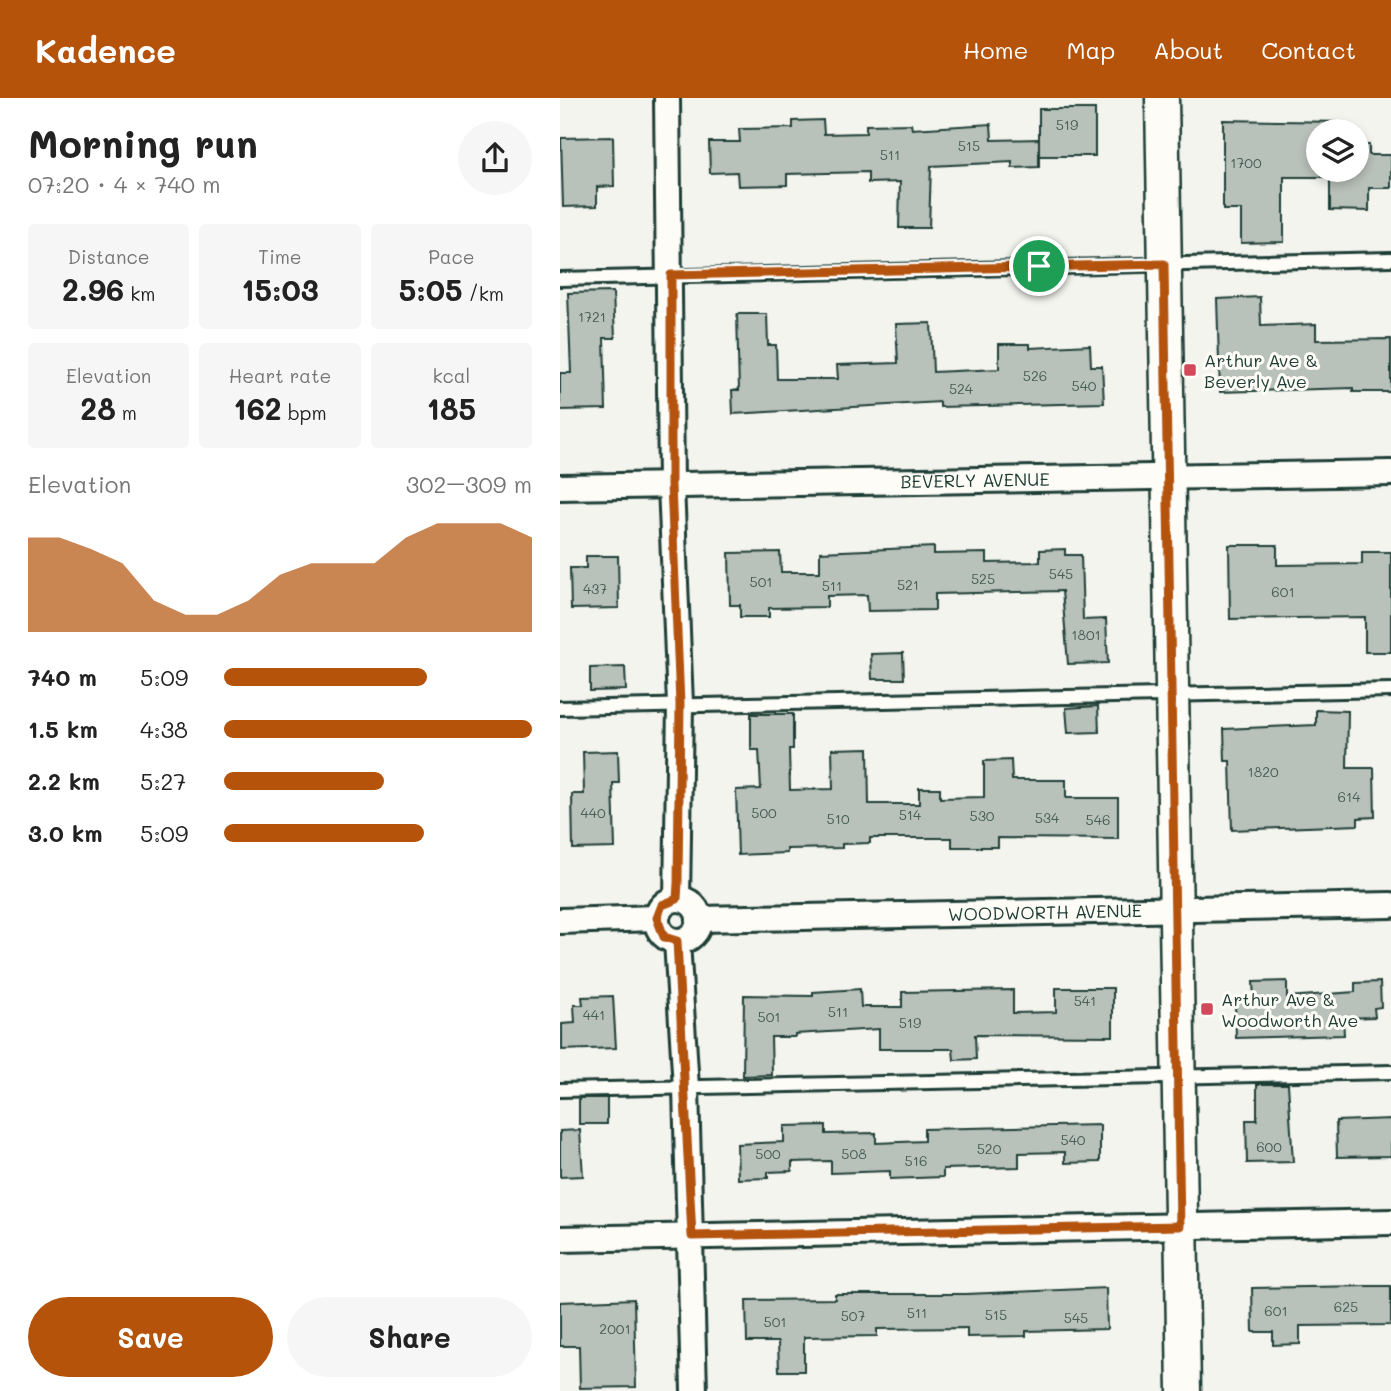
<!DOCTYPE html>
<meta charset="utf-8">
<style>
body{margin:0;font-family:Mali,sans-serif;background:#f6f6f6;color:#222;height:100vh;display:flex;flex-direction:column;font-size:26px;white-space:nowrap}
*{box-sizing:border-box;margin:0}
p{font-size:23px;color:#767676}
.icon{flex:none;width:38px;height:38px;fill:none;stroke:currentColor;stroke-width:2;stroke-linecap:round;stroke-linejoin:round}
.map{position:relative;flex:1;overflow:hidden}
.sheet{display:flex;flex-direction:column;background:#fff;width:560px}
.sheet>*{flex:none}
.buttons{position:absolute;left:746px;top:21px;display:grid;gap:14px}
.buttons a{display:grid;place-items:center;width:63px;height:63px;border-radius:50%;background:#fff;box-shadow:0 4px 10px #0003;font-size:35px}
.pin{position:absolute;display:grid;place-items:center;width:60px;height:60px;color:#fff;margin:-30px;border:4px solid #fff;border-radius:50%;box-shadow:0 2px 7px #0007}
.round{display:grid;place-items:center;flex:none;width:74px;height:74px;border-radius:37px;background:#f6f6f6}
.head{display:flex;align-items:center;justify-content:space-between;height:119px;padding:0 28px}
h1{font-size:38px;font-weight:700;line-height:52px}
.stats{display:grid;grid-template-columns:repeat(3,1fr);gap:10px;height:119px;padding:7px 28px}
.stats div{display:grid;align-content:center;border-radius:7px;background:#f6f6f6;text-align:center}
.stats b{font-size:30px;font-weight:700}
.stats small{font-size:19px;font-weight:400}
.stats p{font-size:19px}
.chart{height:196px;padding:14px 28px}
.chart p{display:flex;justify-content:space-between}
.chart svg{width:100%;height:126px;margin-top:7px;fill:#b45309;opacity:.7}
.action{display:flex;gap:14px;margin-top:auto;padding:14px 28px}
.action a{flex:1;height:80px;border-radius:42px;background:#b45309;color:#fff;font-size:28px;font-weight:700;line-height:80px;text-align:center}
.action a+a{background:#f6f6f6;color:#222}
ul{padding:0 28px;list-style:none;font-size:23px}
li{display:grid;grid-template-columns:112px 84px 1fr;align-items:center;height:52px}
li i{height:18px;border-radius:9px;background:#b45309}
header{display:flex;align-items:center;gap:42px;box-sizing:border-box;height:98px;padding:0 35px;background:#b45309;color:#fff}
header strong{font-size:33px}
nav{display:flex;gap:38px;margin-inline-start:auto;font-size:24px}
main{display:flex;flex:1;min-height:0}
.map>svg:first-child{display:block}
</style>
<header>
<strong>Kadence</strong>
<nav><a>Home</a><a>Map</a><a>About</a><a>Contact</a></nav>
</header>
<main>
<section class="sheet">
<div class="head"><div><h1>Morning run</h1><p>07:20 · 4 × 740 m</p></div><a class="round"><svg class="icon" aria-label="share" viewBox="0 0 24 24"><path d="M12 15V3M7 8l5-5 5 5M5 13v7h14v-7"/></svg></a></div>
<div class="stats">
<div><p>Distance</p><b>2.96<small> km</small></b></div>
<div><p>Time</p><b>15:03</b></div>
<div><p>Pace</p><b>5:05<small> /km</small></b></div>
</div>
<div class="stats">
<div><p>Elevation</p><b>28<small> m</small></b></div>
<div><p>Heart rate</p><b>162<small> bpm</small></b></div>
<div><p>kcal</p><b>185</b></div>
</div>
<div class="chart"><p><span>Elevation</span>302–309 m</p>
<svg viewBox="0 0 160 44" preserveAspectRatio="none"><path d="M0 44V11L10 11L20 15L30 20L40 33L50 38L60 38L70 33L80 24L90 20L100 20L110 20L120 11L130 6L140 6L150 6L160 11V44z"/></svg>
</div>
<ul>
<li><b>740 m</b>5:09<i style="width:66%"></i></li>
<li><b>1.5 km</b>4:38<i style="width:100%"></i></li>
<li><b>2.2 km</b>5:27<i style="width:52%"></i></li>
<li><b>3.0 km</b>5:09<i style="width:65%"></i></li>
</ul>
<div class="action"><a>Save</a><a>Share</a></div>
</section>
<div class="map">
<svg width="831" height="1293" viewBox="0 0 831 1293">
<rect width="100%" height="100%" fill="#f4f4ef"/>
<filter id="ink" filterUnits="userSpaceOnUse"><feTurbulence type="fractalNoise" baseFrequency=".0143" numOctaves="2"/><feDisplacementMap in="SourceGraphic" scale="14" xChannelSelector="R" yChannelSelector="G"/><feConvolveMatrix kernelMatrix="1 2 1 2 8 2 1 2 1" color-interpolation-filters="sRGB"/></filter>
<g filter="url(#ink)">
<g fill="#b9c1bb" stroke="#1f3d34" stroke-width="2">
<rect x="479" y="11" width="56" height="47"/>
<path d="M 263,22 L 264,36 L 306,35 L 306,27 L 351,26 L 352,31 L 431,26 L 432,42 L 479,41 L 479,69 L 452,70 L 452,64 L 371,68 L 369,130 L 339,130 L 340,84 L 308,85 L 308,74 L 227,76 L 227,87 L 178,88 L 177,74 L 150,75 L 149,44 L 180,44 L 179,31 L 233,30 L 233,23 Z"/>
<path d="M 663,22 L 784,24 L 784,33 L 758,33 L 758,72 L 796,72 L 796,47 L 809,47 L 809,57 L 831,57 L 831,90 L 809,90 L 809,113 L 770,112 L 770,79 L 724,79 L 724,144 L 681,145 L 681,112 L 663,112 Z"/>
<path d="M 53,39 L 54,88 L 37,89 L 37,108 L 3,109 L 1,40 Z"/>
<path d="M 53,194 L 55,240 L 44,240 L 46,311 L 0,312 L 0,275 L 11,275 L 8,195 Z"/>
<path d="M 700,199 L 701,228 L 756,226 L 756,242 L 831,241 L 831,294 L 793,294 L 793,290 L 660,294 L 657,201 Z"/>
<path d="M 177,216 L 207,216 L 208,247 L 216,247 L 217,281 L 278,281 L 277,267 L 338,265 L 336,226 L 371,225 L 373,274 L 439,271 L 439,246 L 470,246 L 470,250 L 530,247 L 531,268 L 542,268 L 544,305 L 380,309 L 380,304 L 173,316 L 172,292 L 179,292 Z"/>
<path d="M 669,447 L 717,447 L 717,467 L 802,466 L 802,454 L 831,454 L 831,554 L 805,554 L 805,519 L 670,521 Z"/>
<path d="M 374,449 L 374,456 L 427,455 L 427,465 L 480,464 L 480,452 L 505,451 L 505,457 L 521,457 L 523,522 L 546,521 L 548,565 L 508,566 L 502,493 L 375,496 L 375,512 L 308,513 L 307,497 L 267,498 L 267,509 L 209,510 L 209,519 L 180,519 L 180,507 L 170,507 L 169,455 L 220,454 L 221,474 L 260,474 L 260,454 Z"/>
<path d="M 26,458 L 58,458 L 59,510 L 11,511 L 10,470 L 26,470 Z"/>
<path d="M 343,555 L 344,581 L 312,581 L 311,556 Z"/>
<path d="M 65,569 L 66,592 L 30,593 L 30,570 Z"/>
<path d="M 538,608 L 539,634 L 508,635 L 506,610 Z"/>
<path d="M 756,612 L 788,613 L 787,670 L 814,670 L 815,719 L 798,720 L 798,727 L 672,732 L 670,663 L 665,663 L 664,631 L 756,627 Z"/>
<path d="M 191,616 L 233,616 L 233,651 L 229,651 L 230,692 L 273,691 L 272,651 L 308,650 L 309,706 L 359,706 L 359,690 L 380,690 L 380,700 L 424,699 L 424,663 L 451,662 L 452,682 L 506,682 L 506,700 L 558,700 L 558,741 L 438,740 L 438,749 L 392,749 L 392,740 L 310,740 L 310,745 L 282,746 L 282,750 L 227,751 L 227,755 L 178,757 L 176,692 L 201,691 L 199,652 L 191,652 Z"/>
<path d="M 58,653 L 59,685 L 53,685 L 55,750 L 13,751 L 12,696 L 24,696 L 23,654 Z"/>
<path d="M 727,883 L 727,899 L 795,894 L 795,885 L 820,884 L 821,909 L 814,910 L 815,919 L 783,920 L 784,937 L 676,940 L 675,903 L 694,902 L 693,884 Z"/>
<path d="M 496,890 L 553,890 L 553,938 L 415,937 L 416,961 L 394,962 L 393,951 L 319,951 L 319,931 L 235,936 L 235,939 L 211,939 L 212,977 L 183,978 L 184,897 L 253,898 L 253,894 L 300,891 L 301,909 L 342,909 L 342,894 L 453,892 L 453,915 L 496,914 Z"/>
<path d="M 53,898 L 56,950 L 2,952 L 2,926 L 15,925 L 14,907 L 23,907 L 22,899 Z"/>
<path d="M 697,986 L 728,986 L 733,1064 L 687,1065 L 686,1022 L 697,1022 Z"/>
<rect x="19" y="1000" width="28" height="26"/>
<path d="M 831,1021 L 831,1058 L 777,1059 L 776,1023 Z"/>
<path d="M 266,1027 L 266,1036 L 316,1035 L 316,1045 L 364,1043 L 364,1031 L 540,1027 L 540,1064 L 505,1065 L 505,1054 L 459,1055 L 459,1069 L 383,1071 L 383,1079 L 330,1081 L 330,1073 L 271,1075 L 271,1063 L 232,1064 L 232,1073 L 208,1074 L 208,1080 L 178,1081 L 177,1046 L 224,1044 L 224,1028 Z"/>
<path d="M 20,1032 L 23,1078 L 0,1079 L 0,1033 Z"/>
<path d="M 808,1188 L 831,1188 L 831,1227 L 740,1228 L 740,1246 L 713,1247 L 713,1234 L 693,1234 L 692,1190 Z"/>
<path d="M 546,1190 L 547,1231 L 466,1233 L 466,1238 L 407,1239 L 407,1230 L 317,1231 L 317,1238 L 244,1239 L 244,1273 L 219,1273 L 218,1244 L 187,1244 L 186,1202 L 275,1201 L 275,1196 L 406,1196 Z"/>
<path d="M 74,1201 L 76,1289 L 20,1290 L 19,1248 L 0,1248 L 0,1204 Z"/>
</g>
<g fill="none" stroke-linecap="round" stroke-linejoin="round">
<defs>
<g id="service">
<path d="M 0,181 L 831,161"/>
<path d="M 0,610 L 831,592"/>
<path d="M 0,992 L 831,974"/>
</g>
<g id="minor">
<path d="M 107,0 L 111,387 L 120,606 L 117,801"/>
<path id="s1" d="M 0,389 L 831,375"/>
<circle cx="118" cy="822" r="21"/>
<path id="s2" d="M 140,821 L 831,807"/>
<path d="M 0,823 L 97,820"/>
<path d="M 117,843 L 126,990 L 134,1293"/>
<path d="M 0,1141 L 831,1124"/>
</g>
<path id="tertiary" d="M 602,0 L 624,1293"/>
</defs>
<use href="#service" stroke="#1f3d34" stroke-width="18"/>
<use href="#minor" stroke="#1f3d34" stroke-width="30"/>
<use href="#tertiary" stroke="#1f3d34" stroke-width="37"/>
<use href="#service" stroke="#fdfcf7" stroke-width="12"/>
<use href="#minor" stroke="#fdfcf7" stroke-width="24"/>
<use href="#tertiary" stroke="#fdfcf7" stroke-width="32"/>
</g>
</g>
<g fill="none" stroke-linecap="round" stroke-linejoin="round" filter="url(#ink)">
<defs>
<path id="route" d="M 604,166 L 620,1128 L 132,1138 L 117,843 L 104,839 L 97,820 L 102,807 L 117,801 L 118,785 L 120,606 L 111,387 L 111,177 Z"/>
</defs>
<use href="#route" stroke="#fff" stroke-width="14"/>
<use href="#route" stroke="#b45309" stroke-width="9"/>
</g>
<g fill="#d1495b" stroke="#fdfcf7" stroke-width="2.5">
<rect x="623" y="265" width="14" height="14" rx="3.5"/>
<rect x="640" y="904" width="14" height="14" rx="3.5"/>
</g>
<g text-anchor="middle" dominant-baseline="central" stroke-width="6" stroke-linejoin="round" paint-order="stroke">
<g font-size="14" fill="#465e56">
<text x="507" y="26">519</text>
<text x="409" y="47">515</text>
<text x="330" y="56">511</text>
<text x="686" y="64">1700</text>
<text x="32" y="218">1721</text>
<text x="475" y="277">526</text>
<text x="524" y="287">540</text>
<text x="401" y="290">524</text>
<text x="501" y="475">545</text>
<text x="423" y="480">525</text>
<text x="201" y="483">501</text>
<text x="348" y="486">521</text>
<text x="272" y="487">511</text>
<text x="35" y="490">437</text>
<text x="723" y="493">601</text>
<text x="526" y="536">1801</text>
<text x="703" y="673">1820</text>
<text x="789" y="698">614</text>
<text x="33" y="714">440</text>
<text x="204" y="714">500</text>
<text x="350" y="716">514</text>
<text x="422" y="717">530</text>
<text x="487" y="719">534</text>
<text x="278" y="720">510</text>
<text x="538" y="721">546</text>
<text x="525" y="902">541</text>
<text x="278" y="913">511</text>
<text x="34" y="916">441</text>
<text x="209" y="918">501</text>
<text x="350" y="924">519</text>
<text x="513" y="1041">540</text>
<text x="709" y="1048">600</text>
<text x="429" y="1050">520</text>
<text x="208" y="1055">500</text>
<text x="294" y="1055">508</text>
<text x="356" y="1062">516</text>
<text x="786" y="1208">625</text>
<text x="716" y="1212">601</text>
<text x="357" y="1214">511</text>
<text x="436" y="1216">515</text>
<text x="293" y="1217">507</text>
<text x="516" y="1219">545</text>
<text x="215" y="1223">501</text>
<text x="55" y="1230">2001</text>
</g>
<g font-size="18" fill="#1f3d34" stroke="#fdfcf7" text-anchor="start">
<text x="644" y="262">Arthur Ave &amp;<tspan x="644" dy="21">Beverly Ave</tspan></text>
<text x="661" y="901">Arthur Ave &amp;<tspan x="661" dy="21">Woodworth Ave</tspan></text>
</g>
<g font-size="18" fill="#1f3d34" stroke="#fdfcf7">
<text stroke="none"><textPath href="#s1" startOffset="415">BEVERLY AVENUE</textPath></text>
<text stroke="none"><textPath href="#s2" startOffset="345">WOODWORTH AVENUE</textPath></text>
</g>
</g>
</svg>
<div class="buttons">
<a><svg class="icon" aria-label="layers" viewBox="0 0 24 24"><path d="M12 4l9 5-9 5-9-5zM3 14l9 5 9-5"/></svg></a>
</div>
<div class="pin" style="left:479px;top:168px;background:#1e9e55"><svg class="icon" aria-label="arrive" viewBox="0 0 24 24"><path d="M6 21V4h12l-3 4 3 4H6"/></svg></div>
</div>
</main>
